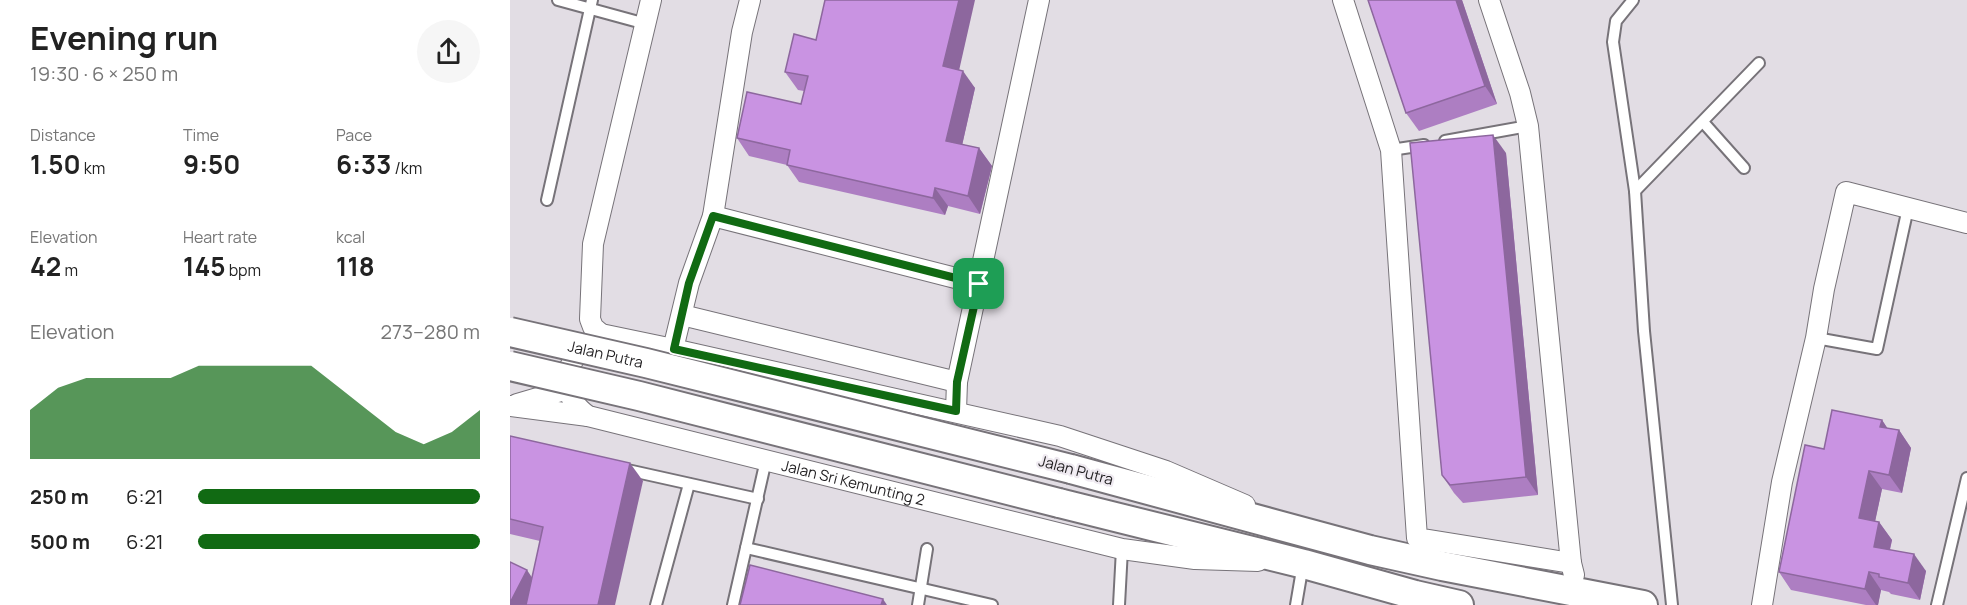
<!DOCTYPE html>
<meta charset="utf-8">
<style>
body{margin:0;font-family:Manrope,sans-serif;background:#f6f6f6;color:#222;height:100vh;display:flex;flex-direction:column;font-size:22px;white-space:nowrap}
*{box-sizing:border-box;margin:0}
p{font-size:20px;color:#767676}
.icon{flex:none;width:33px;height:33px;fill:none;stroke:currentColor;stroke-width:2;stroke-linecap:round;stroke-linejoin:round}
.map{position:relative;flex:1;overflow:hidden}
.sheet{display:flex;flex-direction:column;background:#fff;width:510px}
.sheet>*{flex:none}
.pin{position:absolute;display:grid;place-items:center;width:51px;height:51px;color:#fff;margin:-26px;border-radius:12px;box-shadow:0 3px 9px #0006}
.round{display:grid;place-items:center;flex:none;width:63px;height:63px;border-radius:32px;background:#f6f6f6}
.head{display:flex;align-items:center;justify-content:space-between;height:102px;padding:0 30px}
h1{font-size:33px;font-weight:700;line-height:45px}
.metrics{display:grid;grid-template-columns:repeat(3,1fr);gap:9px;height:102px;padding:6px 30px}
.metrics div{display:grid;align-content:center}
.metrics b{font-size:26px;font-weight:700}
.metrics small{font-size:16px;font-weight:400}
.metrics p{font-size:16px}
.chart{height:168px;padding:12px 30px}
.chart p{display:flex;justify-content:space-between}
.chart svg{width:100%;height:108px;margin-top:6px;fill:#116a13;opacity:.7}
ul{padding:0 30px;list-style:none;font-size:20px}
li{display:grid;grid-template-columns:96px 72px 1fr;align-items:center;height:45px}
li i{height:15px;border-radius:8px;background:#116a13}
main{display:flex;flex:1;min-height:0}
.map>svg:first-child{display:block}
</style>
<main>
<section class="sheet">
<div class="head"><div><h1>Evening run</h1><p>19:30 · 6 × 250 m</p></div><a class="round"><svg class="icon" aria-label="share" viewBox="0 0 24 24"><path d="M12 15V3M7 8l5-5 5 5M5 13v7h14v-7"/></svg></a></div>
<div class="metrics">
<div><p>Distance</p><b>1.50<small> km</small></b></div>
<div><p>Time</p><b>9:50</b></div>
<div><p>Pace</p><b>6:33<small> /km</small></b></div>
</div>
<div class="metrics">
<div><p>Elevation</p><b>42<small> m</small></b></div>
<div><p>Heart rate</p><b>145<small> bpm</small></b></div>
<div><p>kcal</p><b>118</b></div>
</div>
<div class="chart"><p><span>Elevation</span>273–280 m</p>
<svg viewBox="0 0 160 44" preserveAspectRatio="none"><path d="M0 44V24L10 15L20 11L30 11L40 11L50 11L60 6L70 6L80 6L90 6L100 6L110 15L120 24L130 33L140 38L150 33L160 24V44z"/></svg>
</div>
<ul>
<li><b>250 m</b>6:21<i style="width:100%"></i></li>
<li><b>500 m</b>6:21<i style="width:100%"></i></li>
</ul>
</section>
<div class="map">
<svg width="1457" height="605" viewBox="0 0 1457 605">
<rect width="100%" height="100%" fill="#e2dde4"/>
<g fill="none" stroke-linecap="round" stroke-linejoin="round">
<defs>
<g id="service">
<path d="M 48,0 L 136,24"/>
<path d="M 1123,0 L 1106,21 L 1103,42 L 1125,191 L 1134,331 L 1162,605"/>
<path d="M 1193,122 L 1234,168"/>
<path d="M 935,141 L 1018,126"/>
<path d="M 881,150 L 914,145"/>
<path d="M 1125,191 L 1249,63"/>
<path d="M 37,200 L 82,0"/>
<path d="M 1306,338 L 1367,349 L 1398,208"/>
<path d="M 113,469 L 248,499"/>
<path d="M 236,548 L 482,605"/>
<path d="M 146,605 L 179,484"/>
<path d="M 223,605 L 256,460"/>
<path d="M 408,605 L 417,549"/>
<path d="M 609,605 L 612,549"/>
<path d="M 786,605 L 793,564"/>
<path d="M 1427,605 L 1457,478"/>
</g>
<g id="minor">
<path d="M 833,0 L 881,150 L 907,538 L 1061,563"/>
<path d="M 979,0 L 1010,93 L 1018,126 L 1061,563 L 1064,575"/>
<path d="M 203,216 L 469,284"/>
<path d="M 172,315 L 447,382"/>
<path d="M 91,334 L 83,327 L 80,319 L 83,244 L 141,0"/>
<path d="M 163,349 L 179,283 L 203,216 L 232,32 L 240,0"/>
<path d="M 7,404 L 58,389"/>
<path d="M 0,406 L 78,416"/>
<path d="M 446,411 L 447,382 L 529,0"/>
<path id="s1" d="M 735,505 L 656,471 L 550,436 L 163,349 L 91,334 C 57,353 42,390 78,416 L 612,549 L 685,559 L 748,561"/>
<path d="M 1252,605 L 1272,482 L 1306,338 L 1314,289 L 1336,192 L 1457,223"/>
</g>
<g id="secondary">
<path d="M 561,469 L 860,550 L 932,566 L 1133,605"/>
<path d="M 549,503 L 794,564 L 905,595 L 949,605"/>
</g>
</defs>
<use href="#service" stroke="#777379" stroke-width="14"/>
<use href="#minor" stroke="#777379" stroke-width="22"/>
<use href="#secondary" stroke="#777379" stroke-width="32"/>
<use href="#service" stroke="#fff" stroke-width="10"/>
<use href="#minor" stroke="#fff" stroke-width="20"/>
<use href="#secondary" stroke="#fff" stroke-width="28"/>
<defs>
<g id="secondary-bridge">
<path id="s2" d="M 0,332 L 136,363 L 561,469"/>
<path d="M 0,366 L 129,396 L 549,503"/>
</g>
</defs>
<use href="#secondary-bridge" stroke="#777379" stroke-width="32" stroke-linecap="butt"/>
<use href="#secondary-bridge" stroke="#fff" stroke-width="28"/>
</g>
<g fill="#ad7ec2">
<path d="M 858,0 L 952,0 L 987,104 L 909,131 L 896,113 Z"/>
<path d="M 306,40 L 449,70 L 465,88 L 452,145 L 469,148 L 482,166 L 470,214 L 438,206 L 435,215 L 289,182 L 277,165 L 239,156 L 227,138 L 291,104 L 294,91 L 288,90 L 275,72 Z"/>
<path d="M 996,153 L 1028,495 L 953,503 L 944,493 L 932,475 Z"/>
<path d="M 1372,420 L 1377,428 L 1389,430 L 1401,448 L 1392,493 L 1372,489 L 1365,521 L 1369,522 L 1382,540 L 1380,550 L 1416,571 L 1410,600 L 1381,594 L 1379,592 L 1371,590 L 1368,605 L 1356,605 L 1281,590 L 1269,572 Z"/>
<path d="M 0,436 L 133,481 L 0,605 L 22,577 L 30,541 L 0,534 Z"/>
</g>
<g fill="#8d679e">
<path d="M 449,0 L 465,0 L 446,84 L 433,66 Z"/>
<path d="M 946,0 L 952,0 L 987,104 L 975,86 Z"/>
<path d="M 453,71 L 465,88 L 449,159 L 436,141 Z"/>
<path d="M 983,135 L 996,153 L 1028,495 L 1016,477 Z"/>
<path d="M 469,148 L 482,166 L 470,214 L 458,196 Z"/>
<path d="M 425,188 L 438,206 L 435,215 L 423,198 Z"/>
<path d="M 1372,420 L 1384,438 L 1370,427 Z"/>
<path d="M 1389,430 L 1401,448 L 1392,493 L 1379,475 Z"/>
<path d="M 120,463 L 133,481 L 105,605 L 88,605 Z"/>
<path d="M 1359,471 L 1372,489 L 1362,536 L 1349,518 Z"/>
<path d="M 1369,522 L 1382,540 L 1376,565 L 1364,547 Z"/>
<path d="M 1404,554 L 1416,571 L 1410,600 L 1398,583 Z"/>
<path d="M 17,570 L 29,588 L 20,605 L 0,605 L 0,603 Z"/>
<path d="M 1359,572 L 1371,590 L 1368,605 L 1366,605 L 1355,589 Z"/>
<path d="M 373,599 L 377,605 L 371,605 Z"/>
</g>
<g fill="#c993e2" stroke="#8d679e" stroke-width="1.5">
<path d="M 315,0 L 449,0 L 433,66 L 453,71 L 436,141 L 469,148 L 458,196 L 425,188 L 423,198 L 277,165 L 280,150 L 227,138 L 237,92 L 291,104 L 298,76 L 275,72 L 284,34 L 306,40 Z"/>
<path d="M 858,0 L 946,0 L 975,86 L 896,113 Z"/>
<path d="M 983,135 L 1016,477 L 940,485 L 932,475 L 900,143 Z"/>
<path d="M 1322,410 L 1372,420 L 1370,427 L 1389,430 L 1379,475 L 1359,471 L 1349,518 L 1369,522 L 1364,547 L 1404,554 L 1398,583 L 1369,577 L 1369,574 L 1359,572 L 1355,589 L 1269,572 L 1295,445 L 1314,449 Z"/>
<path d="M 0,436 L 120,463 L 88,605 L 16,605 L 33,527 L 0,519 Z"/>
<path d="M 0,562 L 17,570 L 0,603 Z"/>
<path d="M 240,565 L 373,599 L 371,605 L 230,605 Z"/>
</g>
<g fill="none" stroke-linecap="round" stroke-linejoin="round">
<defs>
<path id="route" d="M 203,216 L 469,284 L 447,382 L 446,411 L 164,349 L 179,283 Z"/>
</defs>
<use href="#route" stroke="#fff" stroke-width="12"/>
<use href="#route" stroke="#116a13" stroke-width="8"/>
</g>
<g text-anchor="middle" dominant-baseline="central" stroke-width="4.5" stroke-linejoin="round" paint-order="stroke">
<g font-size="15" fill="#211f21" stroke="#efeaf1">
<text stroke="none"><textPath href="#s2" startOffset="98">Jalan Putra</textPath></text>
<text transform="translate(566 470) rotate(15)">Jalan Putra</text>
<text stroke="none"><textPath href="#s1" startOffset="1044">Jalan Sri Kemunting 2</textPath></text>
</g>
</g>
</svg>
<div class="pin" style="left:469px;top:284px;background:#1e9e55"><svg class="icon" aria-label="arrive" viewBox="0 0 24 24"><path d="M6 21V4h12l-3 4 3 4H6"/></svg></div>
</div>
</main>
